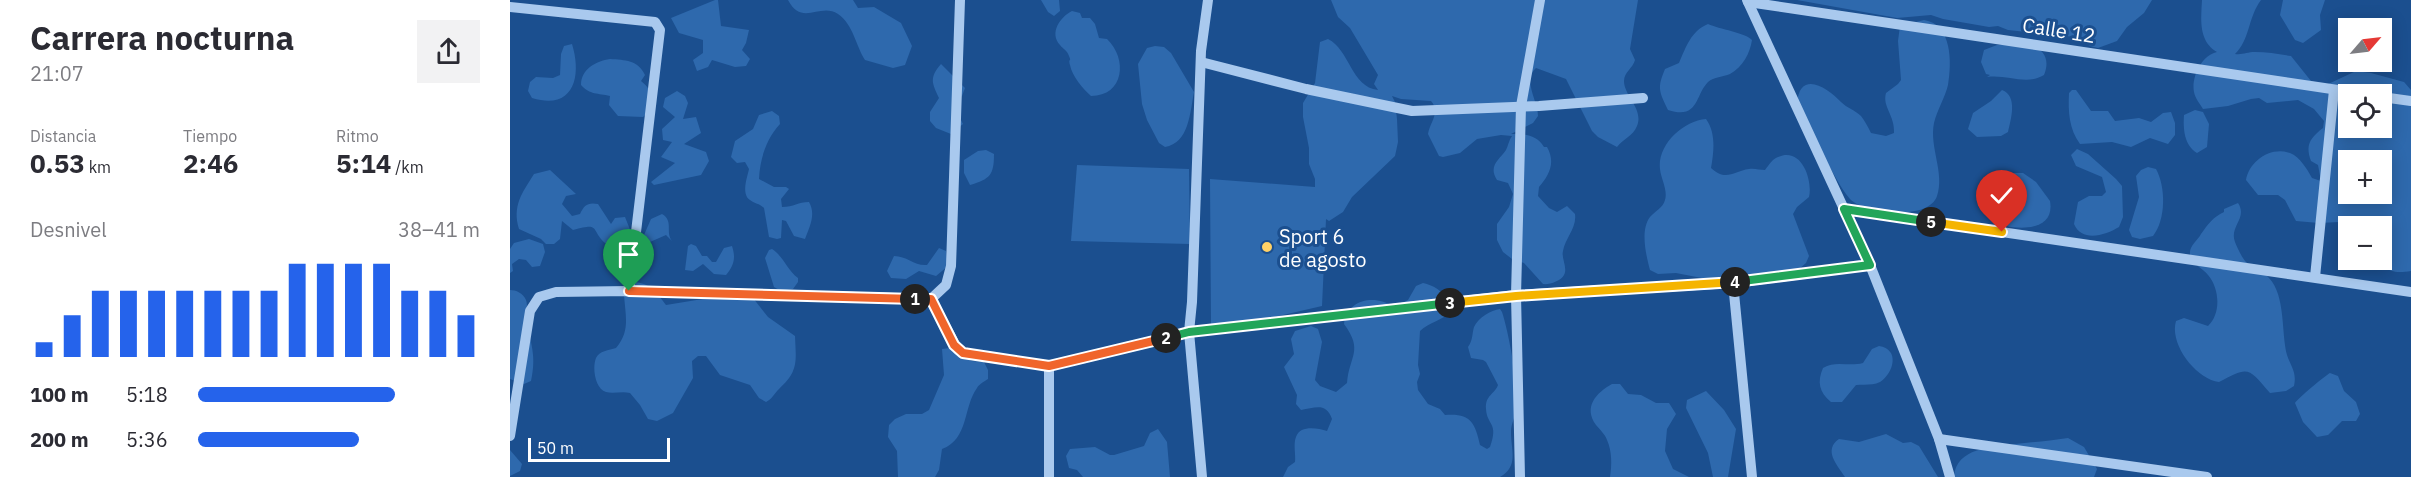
<!DOCTYPE html>
<html lang="es">
<meta charset="utf-8">
<style>
body{margin:0;font-family:"IBM Plex Sans",sans-serif;background:#f2f2f3;color:#2b2b33;height:100vh;display:flex;flex-direction:column;font-size:22px;white-space:nowrap}
*{box-sizing:border-box;margin:0}
p{font-size:20px;color:#7c7c81}
.icon{flex:none;width:33px;height:33px;fill:none;stroke:currentColor;stroke-width:2;stroke-linecap:round;stroke-linejoin:round}
.map{position:relative;flex:1;overflow:hidden}
.panel{display:flex;flex-direction:column;background:#fff;width:510px}
.panel>*{flex:none}
.needle{width:39px;rotate:62deg}
.fabs{position:absolute;left:1828px;top:18px;display:grid;gap:12px}
.fabs a{display:grid;place-items:center;width:54px;height:54px;border-radius:0px;background:#fff;box-shadow:0 3px 15px #0003;font-size:30px}
.scale{position:absolute;left:18px;bottom:15px;width:142px;box-sizing:border-box;padding-left:6px;border:3px solid #fff;border-top:0;font-size:16px;line-height:21px;white-space:nowrap;color:#fff;-webkit-text-stroke:4px #1b4f8f;paint-order:stroke}
.pin{position:absolute;display:grid;place-items:center;width:51px;height:51px;color:#fff;margin:-62px -26px;border-radius:50% 50% 50% 0;rotate:-45deg;box-shadow:0 0 6px #0007}
.pin .icon{rotate:45deg}
.km{position:absolute;width:30px;height:30px;margin:-15px;border-radius:50%;background:#222;color:#fff;font-size:16px;line-height:30px;text-align:center}
.round{display:grid;place-items:center;flex:none;width:63px;height:63px;border-radius:0px;background:#f2f2f3}
.overview{display:flex;align-items:center;justify-content:space-between;height:102px;padding:0 30px}
h1{font-size:33px;font-weight:700;line-height:45px}
.metrics{display:grid;grid-template-columns:repeat(3,1fr);gap:9px;height:102px;padding:6px 30px}
.metrics div{display:grid;align-content:center}
.metrics b{font-size:26px;font-weight:700}
.metrics small{font-size:16px;font-weight:400}
.metrics p{font-size:16px}
.chart{height:168px;padding:12px 30px}
.chart p{display:flex;justify-content:space-between}
.chart svg{width:100%;height:108px;margin-top:6px;stroke:#2563eb;stroke-width:6}
ul{padding:0 30px;list-style:none;font-size:20px}
li{display:grid;grid-template-columns:96px 72px 1fr;align-items:center;height:45px}
li i{height:15px;border-radius:8px;background:#2563eb}
main{display:flex;flex:1;min-height:0}
.map>svg:first-child{display:block}
</style>
<main>
<section class="panel">
<div class="overview"><div><h1>Carrera nocturna</h1><p>21:07</p></div><a class="round"><svg class="icon" aria-label="share" viewBox="0 0 24 24"><path d="M12 15V3M7 8l5-5 5 5M5 13v7h14v-7"/></svg></a></div>
<div class="metrics">
<div><p>Distancia</p><b>0.53<small> km</small></b></div>
<div><p>Tiempo</p><b>2:46</b></div>
<div><p>Ritmo</p><b>5:14<small> /km</small></b></div>
</div>
<div class="chart"><p><span>Desnivel</span>38–41 m</p>
<svg viewBox="0 0 160 44" preserveAspectRatio="none"><path d="M5 44V38M15 44V27M25 44V17M35 44V17M45 44V17M55 44V17M65 44V17M75 44V17M85 44V17M95 44V6M105 44V6M115 44V6M125 44V6M135 44V17M145 44V17M155 44V27"/></svg>
</div>
<ul>
<li><b>100 m</b>5:18<i style="width:70%"></i></li>
<li><b>200 m</b>5:36<i style="width:57%"></i></li>
</ul>
</section>
<div class="map">
<svg width="1901" height="477" viewBox="0 0 1901 477">
<rect width="100%" height="100%" fill="#1b4f8f"/>
<g fill="#2e69ad" fill-rule="evenodd">
<path d="M 205,0 L 208,0 L 211,26 L 239,30 L 236,43 L 232,50 L 240,59 L 236,66 L 225,67 L 202,60 L 198,67 L 187,71 L 183,60 L 193,53 L 193,40 L 169,33 L 161,18 Z"/>
<path d="M 278,0 L 343,0 L 348,8 L 364,7 L 391,23 L 402,46 L 395,65 L 383,68 L 355,60 C 346,46 343,24 328,14 C 310,2 292,27 278,0 Z"/>
<path d="M 531,0 L 549,0 L 550,11 L 544,16 L 538,12 Z"/>
<path d="M 821,0 L 1128,0 L 1120,49 L 1125,60 C 1123,68 1114,72 1114,81 C 1114,96 1134,109 1127,126 C 1123,136 1113,139 1107,147 L 1088,137 L 1082,131 L 1056,79 L 1026,68 C 1012,80 1028,101 1028,116 L 1023,123 L 1001,134 C 1013,134 1026,134 1034,147 L 1037,147 C 1046,163 1039,175 1029,187 L 1028,196 L 1039,208 L 1047,212 L 1057,206 L 1065,214 C 1067,228 1055,238 1053,251 C 1051,258 1058,268 1054,275 C 1051,281 1039,285 1033,284 L 1014,263 L 1002,259 L 993,252 L 987,240 L 987,224 L 999,207 L 1003,194 L 998,183 L 987,180 C 978,166 989,160 996,150 C 998,146 999,140 1002,136 L 991,135 L 967,139 L 950,153 L 933,157 L 929,156 L 918,134 C 920,122 931,112 921,101 L 891,99 L 882,96 L 885,102 L 887,119 L 888,142 L 885,156 L 842,197 L 833,212 L 819,221 L 816,219 L 812,306 L 717,328 L 701,324 L 700,179 L 805,187 L 805,179 L 799,164 L 799,148 L 793,117 L 793,103 L 805,83 L 810,42 L 818,39 C 840,50 841,87 868,90 L 864,84 L 868,75 L 840,28 L 828,17 Z"/>
<path d="M 1287,0 L 1642,0 L 1634,13 L 1617,27 L 1607,41 L 1588,48 L 1580,46 L 1565,37 L 1498,30 L 1488,26 L 1479,27 L 1433,19 L 1421,15 L 1387,18 Z"/>
<path d="M 1692,0 L 1751,0 C 1738,17 1740,40 1725,54 C 1733,55 1737,52 1745,52 C 1757,52 1769,54 1781,56 L 1801,81 L 1816,85 L 1846,71 L 1861,73 L 1894,82 L 1901,90 L 1901,271 C 1864,277 1872,255 1872,226 L 1858,226 L 1850,221 L 1809,223 L 1786,221 L 1775,200 L 1768,195 L 1748,195 L 1736,180 C 1739,162 1760,146 1780,153 C 1790,157 1797,169 1802,178 L 1811,181 L 1808,165 L 1801,161 C 1795,145 1800,138 1813,128 L 1814,121 L 1804,109 L 1788,100 L 1757,103 L 1749,98 L 1741,99 L 1718,106 L 1693,109 C 1690,104 1685,98 1684,92 C 1681,77 1692,55 1707,52 C 1688,41 1691,19 1692,0 ZM 1839,94 L 1872,94 L 1872,128 L 1839,128 ZM 1839,160 L 1872,160 L 1872,194 L 1839,194 Z"/>
<path d="M 1773,0 L 1815,0 L 1810,15 L 1811,30 L 1793,43 L 1785,40 L 1770,15 Z"/>
<path d="M 562,11 L 570,13 L 572,18 L 580,18 L 585,24 L 589,38 L 597,39 C 618,59 614,96 581,96 C 573,89 562,76 560,65 C 558,57 562,63 559,56 C 557,50 553,49 550,45 C 539,33 550,17 562,11 Z"/>
<path d="M 1414,20 C 1442,24 1442,62 1438,85 C 1435,98 1427,110 1424,123 C 1419,147 1435,173 1427,196 C 1419,221 1354,214 1340,199 C 1321,176 1303,130 1287,103 C 1290,69 1318,88 1331,102 C 1337,108 1345,110 1351,116 C 1355,121 1358,127 1361,133 L 1376,136 L 1384,133 C 1385,115 1372,107 1376,93 L 1388,84 L 1391,80 L 1388,41 L 1390,26 Z"/>
<path d="M 1198,24 C 1209,29 1236,33 1242,40 C 1240,53 1233,67 1220,74 C 1213,77 1204,77 1198,82 C 1185,95 1189,120 1158,110 C 1149,91 1147,88 1155,69 L 1169,63 C 1176,47 1181,31 1198,24 Z"/>
<path d="M 62,44 C 72,76 64,111 22,98 L 18,91 L 20,82 L 26,77 L 43,78 L 50,75 L 51,54 L 54,46 Z"/>
<path d="M 1521,44 C 1535,51 1540,60 1534,75 C 1516,86 1497,74 1477,77 L 1480,75 L 1476,74 L 1471,62 L 1474,50 L 1487,45 Z"/>
<path d="M 645,46 L 654,47 L 661,53 L 684,92 C 680,113 679,143 655,147 L 649,143 L 637,120 L 632,104 L 628,64 L 637,48 Z"/>
<path d="M 100,59 C 115,60 128,60 135,75 L 131,81 C 139,87 144,96 144,106 L 133,117 L 108,116 L 99,105 L 100,96 C 88,93 80,95 71,85 C 71,69 86,61 100,59 Z"/>
<path d="M 431,64 L 455,88 L 452,96 L 446,101 L 446,110 L 453,124 L 441,134 L 426,128 L 420,121 L 420,112 L 429,98 C 422,83 419,78 431,64 Z"/>
<path d="M 1492,90 C 1508,96 1501,119 1498,132 L 1491,136 L 1467,137 L 1458,129 L 1463,113 L 1481,101 Z"/>
<path d="M 1562,90 L 1566,90 L 1581,111 L 1598,111 L 1605,121 L 1629,118 L 1641,122 L 1653,113 L 1661,112 L 1665,123 L 1665,135 L 1658,144 L 1640,138 L 1621,147 L 1602,142 L 1570,144 C 1559,129 1558,112 1559,93 Z"/>
<path d="M 167,91 L 175,96 L 178,103 L 173,119 L 186,117 L 191,133 L 174,144 L 196,152 L 199,161 L 191,175 L 144,185 L 141,182 L 165,163 L 151,157 L 162,142 L 153,140 L 152,129 L 165,117 L 153,107 L 155,98 Z"/>
<path d="M 1685,110 L 1693,112 L 1699,124 L 1697,147 L 1687,153 C 1674,145 1673,129 1674,115 Z"/>
<path d="M 262,111 L 269,116 L 270,124 C 256,139 250,159 249,179 L 264,187 L 276,187 L 279,189 L 271,199 L 272,207 C 284,207 288,202 299,202 C 306,214 300,226 295,239 L 284,236 L 276,221 L 272,220 L 271,238 L 267,239 L 259,237 L 254,208 C 249,203 245,204 240,200 C 231,194 237,178 239,169 L 235,162 L 227,163 L 221,157 L 225,141 L 243,129 L 249,115 Z"/>
<path d="M 1196,119 C 1206,133 1204,151 1201,168 C 1216,182 1224,171 1239,169 C 1244,168 1250,170 1255,170 C 1259,165 1262,159 1268,157 C 1292,146 1303,181 1299,197 L 1287,207 L 1283,214 L 1299,256 L 1296,263 L 1289,269 L 1273,274 L 1248,274 L 1207,281 L 1166,273 L 1148,274 L 1140,270 C 1136,255 1130,230 1140,217 C 1145,211 1153,208 1155,200 C 1158,190 1151,179 1150,169 C 1147,145 1173,121 1196,119 Z"/>
<path d="M 1567,149 L 1578,154 L 1606,179 L 1612,186 L 1613,217 L 1609,227 C 1596,235 1572,243 1564,224 L 1568,202 L 1579,196 L 1592,196 L 1596,192 L 1592,177 L 1566,166 L 1561,155 Z"/>
<path d="M 476,150 L 484,154 C 484,175 480,179 460,185 L 454,173 L 454,160 L 468,151 Z"/>
<path d="M 567,165 L 679,169 L 680,244 L 561,241 Z"/>
<path d="M 1638,167 L 1646,169 C 1656,187 1656,220 1643,236 L 1630,239 L 1622,237 L 1619,230 L 1629,197 L 1626,176 L 1631,170 Z"/>
<path d="M 40,170 L 66,194 L 56,196 L 52,204 L 62,216 L 70,214 C 74,205 78,202 88,204 L 101,224 L 105,218 L 115,217 L 121,232 L 115,248 L 108,251 C 104,249 99,246 95,243 C 80,229 91,222 63,230 L 52,221 L 50,239 L 44,244 L 36,244 L 31,239 L 9,229 C 2,206 12,193 24,174 Z"/>
<path d="M 1504,173 L 1513,173 L 1526,182 L 1540,201 C 1545,229 1514,230 1496,226 L 1481,203 L 1480,199 L 1491,181 Z"/>
<path d="M 1728,203 C 1738,218 1719,226 1725,242 C 1727,247 1732,258 1736,262 C 1742,269 1753,270 1759,278 C 1776,296 1771,333 1777,355 C 1781,367 1787,372 1784,386 L 1776,391 L 1760,393 C 1738,367 1739,366 1709,382 C 1686,379 1659,344 1666,321 L 1674,318 L 1698,326 C 1711,314 1710,289 1698,275 C 1693,268 1681,264 1680,254 C 1679,246 1688,240 1691,234 C 1698,224 1703,217 1714,212 L 1714,209 Z"/>
<path d="M 152,214 C 164,221 155,232 162,241 L 156,235 L 140,242 L 134,235 L 141,219 Z"/>
<path d="M 19,239 L 33,244 L 35,252 L 30,266 L 22,267 L 16,260 L 9,259 L 2,264 L 3,271 L 0,273 L 0,249 L 4,243 Z"/>
<path d="M 181,244 L 186,246 L 192,256 L 197,256 L 202,262 L 206,262 L 214,248 L 222,246 C 226,258 224,266 216,275 L 204,274 L 193,264 L 183,271 L 175,270 L 178,246 Z"/>
<path d="M 429,248 L 436,251 L 438,266 L 426,276 L 409,271 L 396,279 L 381,278 L 377,271 L 384,256 C 397,256 404,266 417,265 Z"/>
<path d="M 262,249 C 274,257 277,270 288,278 L 288,282 L 283,289 L 271,291 L 264,287 L 255,258 L 259,250 Z"/>
<path d="M 124,282 C 140,283 147,293 156,305 L 211,296 L 243,298 L 258,317 L 285,336 C 286,361 289,371 269,389 C 264,394 262,399 256,402 L 249,398 L 240,385 L 210,375 L 196,356 L 188,356 L 182,361 L 183,378 L 163,413 L 147,421 L 138,419 L 130,405 L 120,393 C 112,391 103,394 96,392 C 85,389 82,368 86,358 C 89,351 99,350 106,348 C 121,330 115,315 114,294 Z"/>
<path d="M 913,283 C 930,287 935,295 942,310 C 933,321 919,322 910,331 L 908,365 L 910,374 L 907,382 L 908,390 L 918,404 L 930,409 L 935,415 C 960,413 965,422 970,445 L 977,449 L 980,447 C 989,422 977,426 976,409 C 975,395 985,394 988,385 L 976,362 L 973,360 L 961,358 L 958,347 C 963,340 962,334 964,327 C 968,318 981,310 990,309 L 992,312 C 998,329 1010,393 1007,409 C 1005,418 1001,423 1001,432 C 1001,451 1009,466 990,477 L 773,477 L 778,467 L 785,462 C 786,455 783,444 786,437 C 790,425 807,428 817,431 L 822,419 C 816,402 805,408 791,410 L 786,404 L 787,395 L 774,367 L 784,354 L 781,339 L 785,331 L 801,326 L 808,329 L 812,342 L 805,380 L 810,386 L 826,392 L 837,383 C 839,356 854,351 834,324 C 837,299 865,294 884,307 L 898,300 L 906,286 Z"/>
<path d="M 0,290 C 6,290 13,293 16,300 C 18,305 16,313 17,319 C 20,344 27,354 21,381 L 14,384 L 0,379 Z"/>
<path d="M 1369,346 C 1390,349 1384,373 1370,382 C 1363,386 1354,384 1346,385 L 1332,402 L 1321,402 C 1309,392 1307,382 1313,368 C 1326,360 1338,367 1353,363 L 1362,349 Z"/>
<path d="M 440,348 L 461,361 L 474,362 L 478,370 L 478,379 C 475,381 469,384 467,388 C 453,407 459,439 432,449 L 429,470 L 425,477 L 388,477 L 387,451 L 378,437 L 379,425 L 385,419 L 396,414 L 412,414 L 419,410 L 434,375 L 432,349 Z"/>
<path d="M 1820,373 L 1828,376 L 1834,391 L 1846,402 L 1850,414 L 1846,421 L 1832,421 L 1818,435 L 1807,437 L 1793,422 L 1785,403 C 1787,399 1816,375 1820,373 Z"/>
<path d="M 1102,384 L 1110,384 L 1118,394 L 1131,395 L 1146,403 L 1159,403 L 1166,414 L 1157,429 L 1155,451 L 1163,469 L 1179,477 L 1100,477 C 1102,465 1102,451 1097,440 C 1095,434 1090,430 1086,425 C 1073,407 1086,393 1102,384 Z"/>
<path d="M 1196,391 L 1214,410 L 1226,429 L 1218,477 L 1203,477 L 1198,453 L 1176,408 L 1177,400 Z"/>
<path d="M 648,429 L 657,442 L 660,477 L 573,477 L 567,470 L 559,468 L 556,456 L 560,449 L 585,447 L 600,455 L 604,455 L 634,446 L 640,433 Z"/>
<path d="M 1376,434 L 1393,443 L 1401,442 L 1409,446 L 1428,477 L 1335,477 C 1327,465 1313,450 1329,439 L 1349,442 Z"/>
<path d="M 1558,438 L 1574,447 L 1587,469 L 1584,477 L 1444,477 C 1446,447 1483,447 1505,444 C 1523,442 1540,441 1558,438 Z"/>
<path d="M 0,450 L 12,464 L 10,471 L 0,476 Z"/>
</g>
<g fill="none" stroke-linecap="round" stroke-linejoin="round">
<g stroke="#a9c9ee" stroke-width="10">
<path d="M 1237,0 L 1360,265 L 1429,439 L 1440,477"/>
<path d="M 1238,2 L 1855,94"/>
<path d="M 0,7 L 145,22 L 150,30 L 119,291"/>
<path d="M 691,62 L 796,89 L 902,111 L 1029,106 L 1133,98"/>
<path d="M 1872,97 L 1901,101"/>
<path d="M 1334,209 L 1901,292"/>
<path d="M 1805,277 L 1824,90"/>
<path d="M 1223,283 L 1242,477"/>
<path d="M 421,299 L 436,285 L 441,266 L 450,0"/>
<path d="M 539,366 L 539,477"/>
<path d="M 0,436 L 20,311 L 29,297 L 46,292 L 119,291 L 421,299 L 448,350 L 453,353 L 539,366 L 679,332 L 1006,295 L 1223,283 L 1360,265"/>
<path d="M 1429,439 L 1697,477"/>
<path d="M 692,477 L 679,332 L 682,302 L 691,51 L 698,0"/>
<path d="M 1010,477 L 1006,295 L 1011,106 L 1030,0"/>
</g>
</g>
<g fill="none" stroke-linecap="round" stroke-linejoin="round">
<defs>
<path id="split-1" d="M 119,291 L 405,299"/>
<path id="split-2" d="M 405,299 L 421,299 L 444,345 L 453,353 L 539,366 L 656,338"/>
<path id="split-3" d="M 656,338 L 679,332 L 940,303"/>
<path id="split-4" d="M 940,303 L 1006,296 L 1225,282"/>
<path id="split-5" d="M 1225,282 L 1360,265 L 1334,209 L 1421,222"/>
<path id="split-6" d="M 1421,222 L 1492,232"/>
</defs>
<use href="#split-1" stroke="#fff" stroke-width="12"/>
<use href="#split-2" stroke="#fff" stroke-width="12"/>
<use href="#split-3" stroke="#fff" stroke-width="12"/>
<use href="#split-4" stroke="#fff" stroke-width="12"/>
<use href="#split-5" stroke="#fff" stroke-width="12"/>
<use href="#split-6" stroke="#fff" stroke-width="12"/>
<use href="#split-1" stroke="#f0652b" stroke-width="8"/>
<use href="#split-2" stroke="#f0652b" stroke-width="8"/>
<use href="#split-3" stroke="#22a559" stroke-width="8"/>
<use href="#split-4" stroke="#f5b400" stroke-width="8"/>
<use href="#split-5" stroke="#22a559" stroke-width="8"/>
<use href="#split-6" stroke="#f5b400" stroke-width="8"/>
</g>
<circle fill="#ffd166" stroke="#1b4f8f" stroke-width="2" cx="757" cy="247" r="6"/>
<g text-anchor="middle" dominant-baseline="central" stroke-width="6" stroke-linejoin="round" paint-order="stroke">
<g font-size="20" fill="#fff" stroke="#1b4f8f">
<text transform="translate(1549 30) rotate(9)">Calle 12</text>
</g>
<g font-size="20" fill="#fff" stroke="#1b4f8f" text-anchor="start">
<text x="769" y="236">Sport 6<tspan x="769" dy="23">de agosto</tspan></text>
</g>
</g>
</svg>
<div class="fabs">
<a><svg class="needle" viewBox="-14 -14 28 28"><path d="M0-13l5 13h-10z" fill="#e53935"/><path d="M0 13l5-13h-10z" fill="#7c7c81"/></svg></a>
<a><svg class="icon" aria-label="locate" viewBox="0 0 24 24"><circle cx="12" cy="12" r="6"/><path d="M12 2v4M12 18v4M2 12h4M18 12h4"/></svg></a>
<a>+</a>
<a>−</a>
</div>
<div class="scale">50 m</div>
<div class="pin" style="left:119px;top:291px;background:#1e9e55"><svg class="icon" aria-label="arrive" viewBox="0 0 24 24"><path d="M6 21V4h12l-3 4 3 4H6"/></svg></div>
<div class="pin" style="left:1492px;top:232px;background:#d93025"><svg class="icon" aria-label="check" viewBox="0 0 24 24"><path d="M5 12l5 5 9-10"/></svg></div>
<b class="km" style="left:405px;top:299px">1</b>
<b class="km" style="left:656px;top:338px">2</b>
<b class="km" style="left:940px;top:303px">3</b>
<b class="km" style="left:1225px;top:282px">4</b>
<b class="km" style="left:1421px;top:222px">5</b>
</div>
</main>
